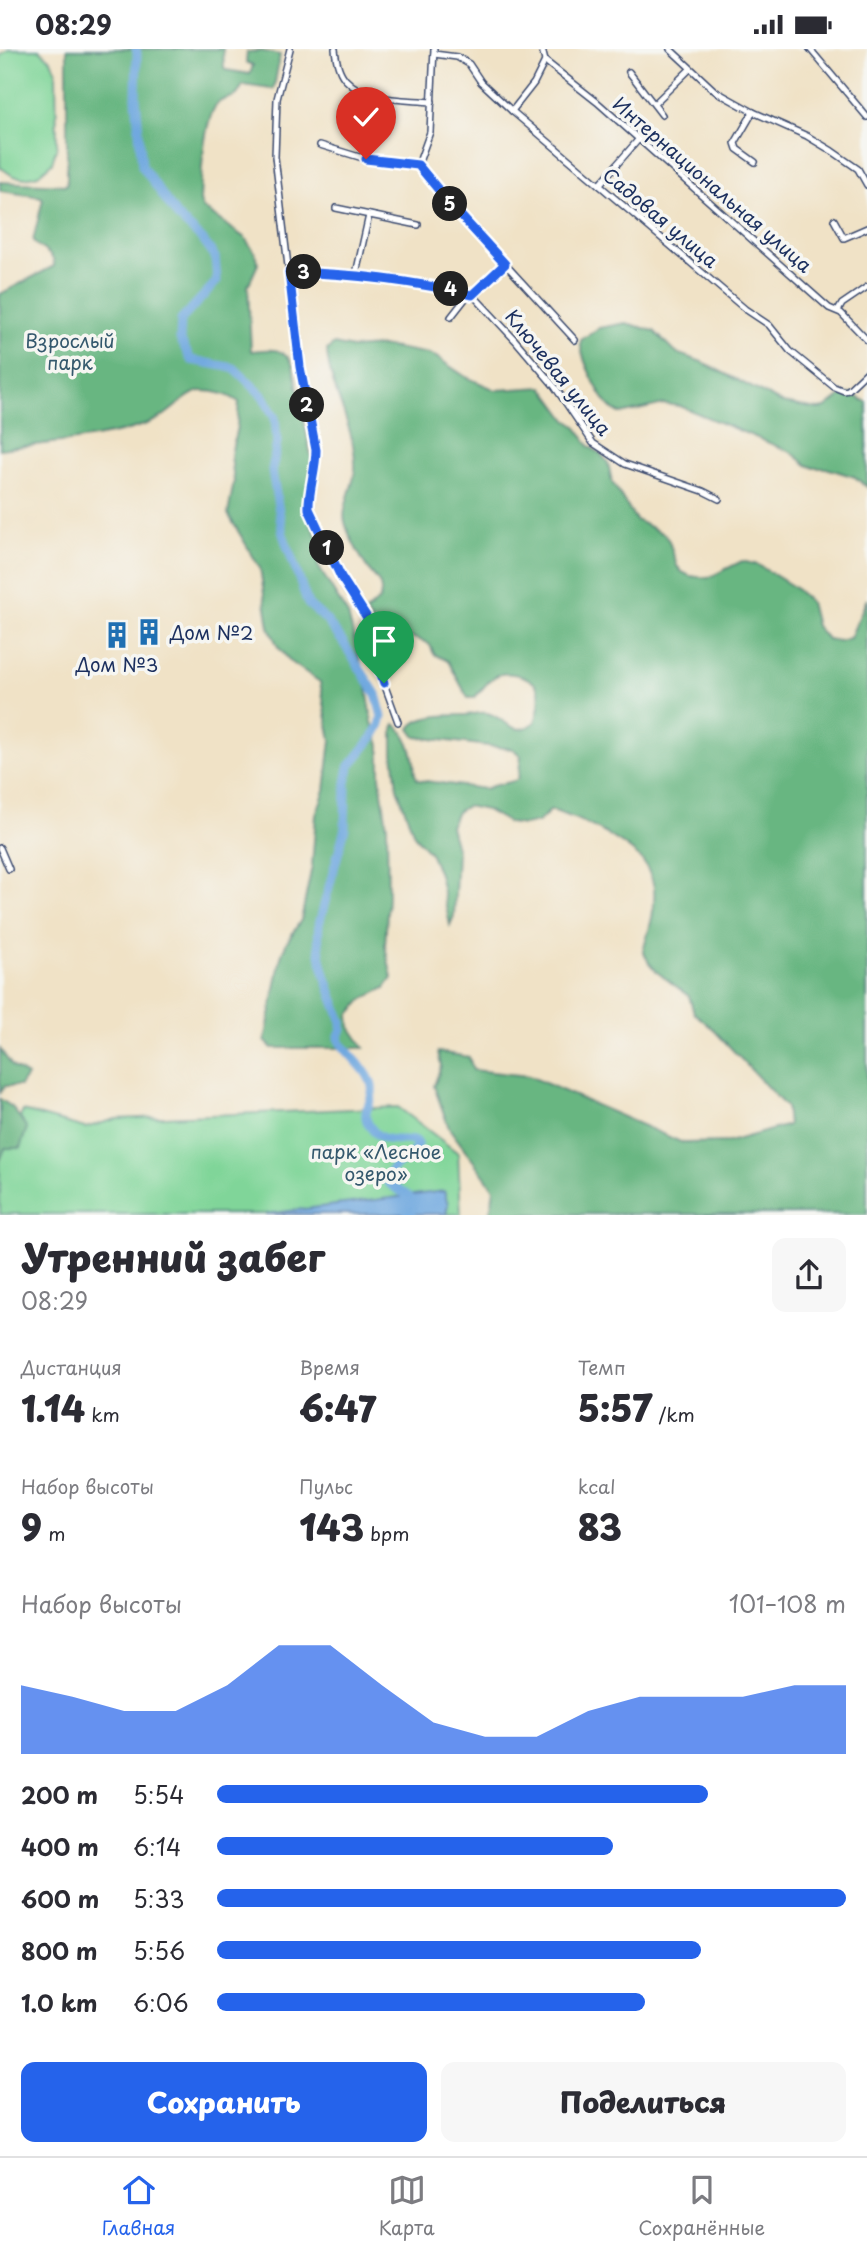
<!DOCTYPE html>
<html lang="ru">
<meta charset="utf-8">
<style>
body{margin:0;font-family:"Playpen Sans",sans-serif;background:#f7f7f7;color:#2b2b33;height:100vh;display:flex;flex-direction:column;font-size:26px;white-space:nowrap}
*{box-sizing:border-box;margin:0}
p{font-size:23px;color:#7c7c81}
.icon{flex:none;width:38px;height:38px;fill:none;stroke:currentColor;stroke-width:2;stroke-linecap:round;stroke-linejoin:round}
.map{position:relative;height:1166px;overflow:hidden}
.sheet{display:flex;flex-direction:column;background:#fff;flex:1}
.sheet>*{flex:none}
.pin{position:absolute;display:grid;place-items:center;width:60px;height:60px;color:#fff;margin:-72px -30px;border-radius:50% 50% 50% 0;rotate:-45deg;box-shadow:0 0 7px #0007}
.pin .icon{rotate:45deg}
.km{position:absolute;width:35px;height:35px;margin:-18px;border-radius:50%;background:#222;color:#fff;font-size:19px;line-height:35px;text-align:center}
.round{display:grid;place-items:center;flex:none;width:74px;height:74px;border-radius:14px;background:#f7f7f7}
.summary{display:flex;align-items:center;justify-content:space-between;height:119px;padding:0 21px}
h1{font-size:38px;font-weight:800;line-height:52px}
.figures{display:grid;grid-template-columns:repeat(3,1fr);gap:10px;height:119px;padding:7px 21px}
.figures div{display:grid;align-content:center}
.figures b{font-size:35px;font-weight:800}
.figures small{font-size:19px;font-weight:400}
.figures p{font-size:19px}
.chart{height:196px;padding:14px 21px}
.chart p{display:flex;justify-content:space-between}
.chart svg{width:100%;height:126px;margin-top:7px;fill:#2563eb;opacity:.7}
.button{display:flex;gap:14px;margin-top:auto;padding:14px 21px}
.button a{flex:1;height:80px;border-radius:14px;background:#2563eb;color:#fff;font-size:28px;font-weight:800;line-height:80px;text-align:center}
.button a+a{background:#f7f7f7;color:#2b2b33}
ul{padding:0 21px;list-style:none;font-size:23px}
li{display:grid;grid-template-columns:112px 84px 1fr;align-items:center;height:52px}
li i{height:18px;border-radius:9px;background:#2563eb}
.status{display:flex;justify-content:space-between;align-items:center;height:49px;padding:0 35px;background:#fff;direction:ltr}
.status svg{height:19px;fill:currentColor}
.tabs{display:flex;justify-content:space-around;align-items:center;height:98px;border-top:2px solid #e1e1e2;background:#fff;font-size:19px;color:#7c7c81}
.tabs a{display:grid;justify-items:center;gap:4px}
.tabs .on{color:#2563eb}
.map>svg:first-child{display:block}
</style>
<div class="status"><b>08:29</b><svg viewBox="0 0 49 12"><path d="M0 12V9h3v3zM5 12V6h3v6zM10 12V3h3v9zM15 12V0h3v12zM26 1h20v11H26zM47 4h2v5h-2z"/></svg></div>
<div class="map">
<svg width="867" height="1166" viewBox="0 0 867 1166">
<rect width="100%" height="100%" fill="#f6f6f2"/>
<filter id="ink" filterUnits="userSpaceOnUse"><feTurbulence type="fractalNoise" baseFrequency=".0143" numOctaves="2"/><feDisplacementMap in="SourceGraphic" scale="14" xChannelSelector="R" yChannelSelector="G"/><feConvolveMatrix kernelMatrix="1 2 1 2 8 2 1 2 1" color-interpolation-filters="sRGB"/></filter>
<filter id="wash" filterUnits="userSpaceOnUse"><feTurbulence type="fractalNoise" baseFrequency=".00686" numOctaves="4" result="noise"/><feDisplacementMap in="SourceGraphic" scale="28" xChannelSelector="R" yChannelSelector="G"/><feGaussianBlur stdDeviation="1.57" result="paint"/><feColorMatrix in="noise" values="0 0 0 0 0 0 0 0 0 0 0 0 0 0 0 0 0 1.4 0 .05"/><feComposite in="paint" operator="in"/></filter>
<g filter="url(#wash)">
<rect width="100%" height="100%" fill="#f0e2c6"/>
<g fill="#80d599" stroke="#4e827c" stroke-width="2">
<path d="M 9,0 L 39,0 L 51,11 L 56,22 L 57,97 L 52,114 L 38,126 L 25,129 L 13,127 L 0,118 L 0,7 Z"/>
<path d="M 398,1058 L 458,1104 L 461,1165 L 0,1165 L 0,1110 L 23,1062 L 85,1079 L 116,1070 Z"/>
</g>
<g fill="#68b681" stroke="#427270" stroke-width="2">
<path d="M 67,0 L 223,0 L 224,19 L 226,21 L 250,25 L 253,16 L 246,13 L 247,3 L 262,2 L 280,6 L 274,39 L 271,40 L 243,36 L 237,46 C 231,50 222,49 217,55 C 203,72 201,129 200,152 L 203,159 L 245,189 L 255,204 L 258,215 L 248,237 L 251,302 C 269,300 284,297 293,316 L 312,412 L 305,461 L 324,503 L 318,505 L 318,517 L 348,566 L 367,638 L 372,673 L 380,696 L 380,728 L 387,778 L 388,848 L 385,897 L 392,929 L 385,939 L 363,950 L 349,966 L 350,978 L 364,999 L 272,999 L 265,992 L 281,908 L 287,893 L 301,871 L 312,817 L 316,766 L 325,741 L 331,691 L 320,633 L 291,613 L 278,598 L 269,578 L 260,519 L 228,465 L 234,432 L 231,406 L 237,377 L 239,353 C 229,346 215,342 203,342 C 189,342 172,363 158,370 C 118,390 46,394 0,400 L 0,245 L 54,217 C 56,205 40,201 33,192 L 43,150 L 41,148 L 0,142 L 0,133 L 66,136 L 67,134 Z"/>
<path d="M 626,274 L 654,282 L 676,304 L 702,313 L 782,354 L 818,360 L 825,359 L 841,347 L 851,345 L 867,353 L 867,438 L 855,428 L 826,419 L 814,419 L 807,416 L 791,403 L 680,357 L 664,355 L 621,365 C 618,363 614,361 611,359 C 600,348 578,305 581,291 L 599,279 Z"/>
<path d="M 334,295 L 352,299 L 379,297 L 396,299 L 429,305 L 436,308 L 466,328 L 496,341 L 543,338 L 567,371 L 576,377 L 589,397 L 601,405 L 608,414 L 612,433 L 636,471 L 664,485 L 669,492 L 677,517 L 682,523 L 690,527 L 708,529 L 742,512 L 758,516 L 794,538 L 810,553 L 816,577 L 827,590 L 839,592 L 850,589 L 867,550 L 867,1165 L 490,1165 L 494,1140 L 449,1079 L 434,1037 L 441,1017 L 438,1003 L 469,1008 L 473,1021 L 529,1027 L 683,1094 L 729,1093 L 788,1076 L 786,1058 L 712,979 L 694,964 L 689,947 L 657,923 L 649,914 L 643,902 C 649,881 656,861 654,839 C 653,831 646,815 641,810 C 619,788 580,770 551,761 L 538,773 L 524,776 L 509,774 L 486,761 L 467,757 L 457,763 L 450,777 L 457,803 L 454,867 L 450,876 L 439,825 L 430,804 L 414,786 L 397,739 L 393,704 L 393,679 L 395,675 C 407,685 411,698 414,713 C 415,721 413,725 418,731 L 485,740 C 496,734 509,735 518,730 L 521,707 L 513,700 L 416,688 L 410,680 C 417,665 451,666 465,666 C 472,666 479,663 487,664 C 505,668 514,691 535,673 C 538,665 542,648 538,640 C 533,627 506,620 494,628 C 487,633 481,642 474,649 L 468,649 L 448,612 L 434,605 L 430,596 L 425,593 L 402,585 L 393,587 L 386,598 L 387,618 L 383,623 L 381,621 L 371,571 L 366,563 L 380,550 C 381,544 382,540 379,534 C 376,528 370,523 366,517 C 360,507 348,485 345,473 C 341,459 354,437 355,421 C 357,378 329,342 327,301 Z"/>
<path d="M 0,1000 L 12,1017 L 27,1027 L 20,1037 L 5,1037 L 0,1044 Z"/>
<path d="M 0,1050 L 12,1058 L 27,1079 L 20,1099 L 5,1099 L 0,1112 Z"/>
</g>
<path fill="#70a8df" stroke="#466c9e" stroke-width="2" d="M 444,1142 L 448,1155 L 446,1165 L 266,1165 Z"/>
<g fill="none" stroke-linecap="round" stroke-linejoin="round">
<path stroke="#70a8df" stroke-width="9" d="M 136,0 L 137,4 L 136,49 L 142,117 L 177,167 L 202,190 L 215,208 L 217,232 L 181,271 L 180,290 L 191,311 L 234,319 L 263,347 L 275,369 L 277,393 L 272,422 L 283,485 L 308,555 L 326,571 L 343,593 L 376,645 L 382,668 L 380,676 L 373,688 L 349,718 L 346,734 L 345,779 L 319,875 C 315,909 331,942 342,973 L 342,980 L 338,989 L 340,993 C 349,1007 368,1020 372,1037 C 374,1047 368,1054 366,1064 C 365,1070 367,1074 371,1079 C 383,1096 399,1089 416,1092 L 418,1095 C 411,1111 391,1114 386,1131 C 392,1140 405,1142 413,1152 L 412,1162 L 407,1166"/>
</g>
</g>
<g filter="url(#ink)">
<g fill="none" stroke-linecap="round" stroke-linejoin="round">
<defs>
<g id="minor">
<path d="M 290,0 L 277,50 L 275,108 L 300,318 L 316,402 C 316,422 308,442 309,460 L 341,528 L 366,567 L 378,618 L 398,673"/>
<path d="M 335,0 C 336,10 339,24 346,31 C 366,53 405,50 432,53"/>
<path d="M 542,0 L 545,12 L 597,53 L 829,259 L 841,264 L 867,291"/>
<path d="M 670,0 L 715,42 L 753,63 L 807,87 L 832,102 L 858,120 L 867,136"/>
<path d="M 810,0 L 867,68"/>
<path d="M 434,5 L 457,8 L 469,15 L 481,33 L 512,62 L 745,260 L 769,276 L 790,302 L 834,338 L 844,342 L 848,341 L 867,323"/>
<path d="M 629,23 L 662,66"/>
<path d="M 654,55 L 690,20"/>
<path d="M 512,62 L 534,34 L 545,12"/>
<path d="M 753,63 L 735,94 L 737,100 L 755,113"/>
<path d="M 320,96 L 366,110 L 418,116"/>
<path d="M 418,116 L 451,156 L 575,291"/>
<path d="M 418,116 L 430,83 L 434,0"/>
<path d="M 599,136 L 638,91"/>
<path d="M 336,159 L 418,176"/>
<path d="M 834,171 L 844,189 L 867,179"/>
<path d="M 289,223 L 356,225 L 445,238 L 473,246 L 515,291 L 555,338 L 593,394 L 625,415 L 703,442 L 719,450"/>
<path d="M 356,225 L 369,166"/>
<path d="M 473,246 L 505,215"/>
<path d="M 838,262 L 842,255 L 867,238"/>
<path d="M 451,268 L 469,245"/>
<path d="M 0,799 L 9,820"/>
</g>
</defs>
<use href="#minor" stroke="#3b4a6e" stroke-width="8"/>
<use href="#minor" stroke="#fff" stroke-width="5"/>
</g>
</g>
<g fill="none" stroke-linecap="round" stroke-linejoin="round" filter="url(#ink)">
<defs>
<path id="route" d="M 366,110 L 418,116 L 451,156 L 505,215 L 472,246 C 410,231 354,225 289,223 L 300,318 L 316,401 C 316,421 308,443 309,460 L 341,528 L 366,567 L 371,581 L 375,607 L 384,634"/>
</defs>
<use href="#route" stroke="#fff" stroke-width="14"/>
<use href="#route" stroke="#2563eb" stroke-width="9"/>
</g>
<defs>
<symbol id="building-bare" viewBox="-9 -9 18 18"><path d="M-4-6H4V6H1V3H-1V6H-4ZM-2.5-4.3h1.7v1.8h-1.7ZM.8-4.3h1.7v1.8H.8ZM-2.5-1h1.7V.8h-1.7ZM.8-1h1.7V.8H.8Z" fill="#1f6fb2" stroke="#f6f6f2" stroke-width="2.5" paint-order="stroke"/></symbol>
</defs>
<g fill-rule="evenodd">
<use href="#building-bare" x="130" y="564" width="38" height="38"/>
<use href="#building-bare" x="98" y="567" width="38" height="38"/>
</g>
<g text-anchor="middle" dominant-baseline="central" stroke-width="7" stroke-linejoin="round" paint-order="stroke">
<g font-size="19" fill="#1b2f5e" stroke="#f6f6f2">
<text transform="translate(713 135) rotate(41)">Интернациональная улица</text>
<text transform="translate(661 168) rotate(40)">Садовая улица</text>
<text transform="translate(559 323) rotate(51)">Ключевая улица</text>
</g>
<g font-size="19" fill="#34586d" stroke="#f6f6f2">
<text x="70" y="291">Взрослый<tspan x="70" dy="22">парк</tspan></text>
<text x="376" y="1102">парк «Лесное<tspan x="376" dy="22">озеро»</tspan></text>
</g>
<g font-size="19" fill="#1b2f5e" stroke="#f6f6f2" text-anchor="start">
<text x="170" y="583">Дом №2</text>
<text x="117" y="615" text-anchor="middle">Дом №3</text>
</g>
</g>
</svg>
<div class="pin" style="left:384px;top:634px;background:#1e9e55"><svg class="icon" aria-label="arrive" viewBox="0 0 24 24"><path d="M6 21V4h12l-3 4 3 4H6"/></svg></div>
<div class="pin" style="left:366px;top:110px;background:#d93025"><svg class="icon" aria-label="check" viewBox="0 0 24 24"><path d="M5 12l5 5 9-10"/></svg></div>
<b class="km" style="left:327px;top:499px">1</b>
<b class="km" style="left:307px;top:356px">2</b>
<b class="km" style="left:304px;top:223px">3</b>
<b class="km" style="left:451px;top:240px">4</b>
<b class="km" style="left:450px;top:155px">5</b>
</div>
<section class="sheet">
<div class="summary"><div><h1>Утренний забег</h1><p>08:29</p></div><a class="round"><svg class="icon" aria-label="share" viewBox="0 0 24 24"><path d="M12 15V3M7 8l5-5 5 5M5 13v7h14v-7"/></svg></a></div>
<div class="figures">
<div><p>Дистанция</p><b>1.14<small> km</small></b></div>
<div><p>Время</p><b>6:47</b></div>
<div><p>Темп</p><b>5:57<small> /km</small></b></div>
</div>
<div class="figures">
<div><p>Набор высоты</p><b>9<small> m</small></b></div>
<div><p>Пульс</p><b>143<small> bpm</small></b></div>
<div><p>kcal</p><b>83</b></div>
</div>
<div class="chart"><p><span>Набор высоты</span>101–108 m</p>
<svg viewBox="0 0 160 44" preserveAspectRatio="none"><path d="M0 44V20L10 24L20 29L30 29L40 20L50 6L60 6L70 20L80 33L90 38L100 38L110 29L120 24L130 24L140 24L150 20L160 20V44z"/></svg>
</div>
<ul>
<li><b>200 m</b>5:54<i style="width:78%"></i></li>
<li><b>400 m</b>6:14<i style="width:63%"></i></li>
<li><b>600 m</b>5:33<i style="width:100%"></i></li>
<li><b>800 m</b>5:56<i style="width:77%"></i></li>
<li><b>1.0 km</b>6:06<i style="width:68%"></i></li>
</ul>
<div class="button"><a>Сохранить</a><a>Поделиться</a></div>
</section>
<nav class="tabs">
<a class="on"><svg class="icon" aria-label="home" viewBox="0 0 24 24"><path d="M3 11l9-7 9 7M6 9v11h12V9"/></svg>Главная</a>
<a><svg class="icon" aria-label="map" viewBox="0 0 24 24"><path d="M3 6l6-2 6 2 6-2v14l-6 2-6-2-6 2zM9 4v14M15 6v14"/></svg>Карта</a>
<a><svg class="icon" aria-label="saved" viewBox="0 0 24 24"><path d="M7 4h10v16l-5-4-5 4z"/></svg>Сохранённые</a>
</nav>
